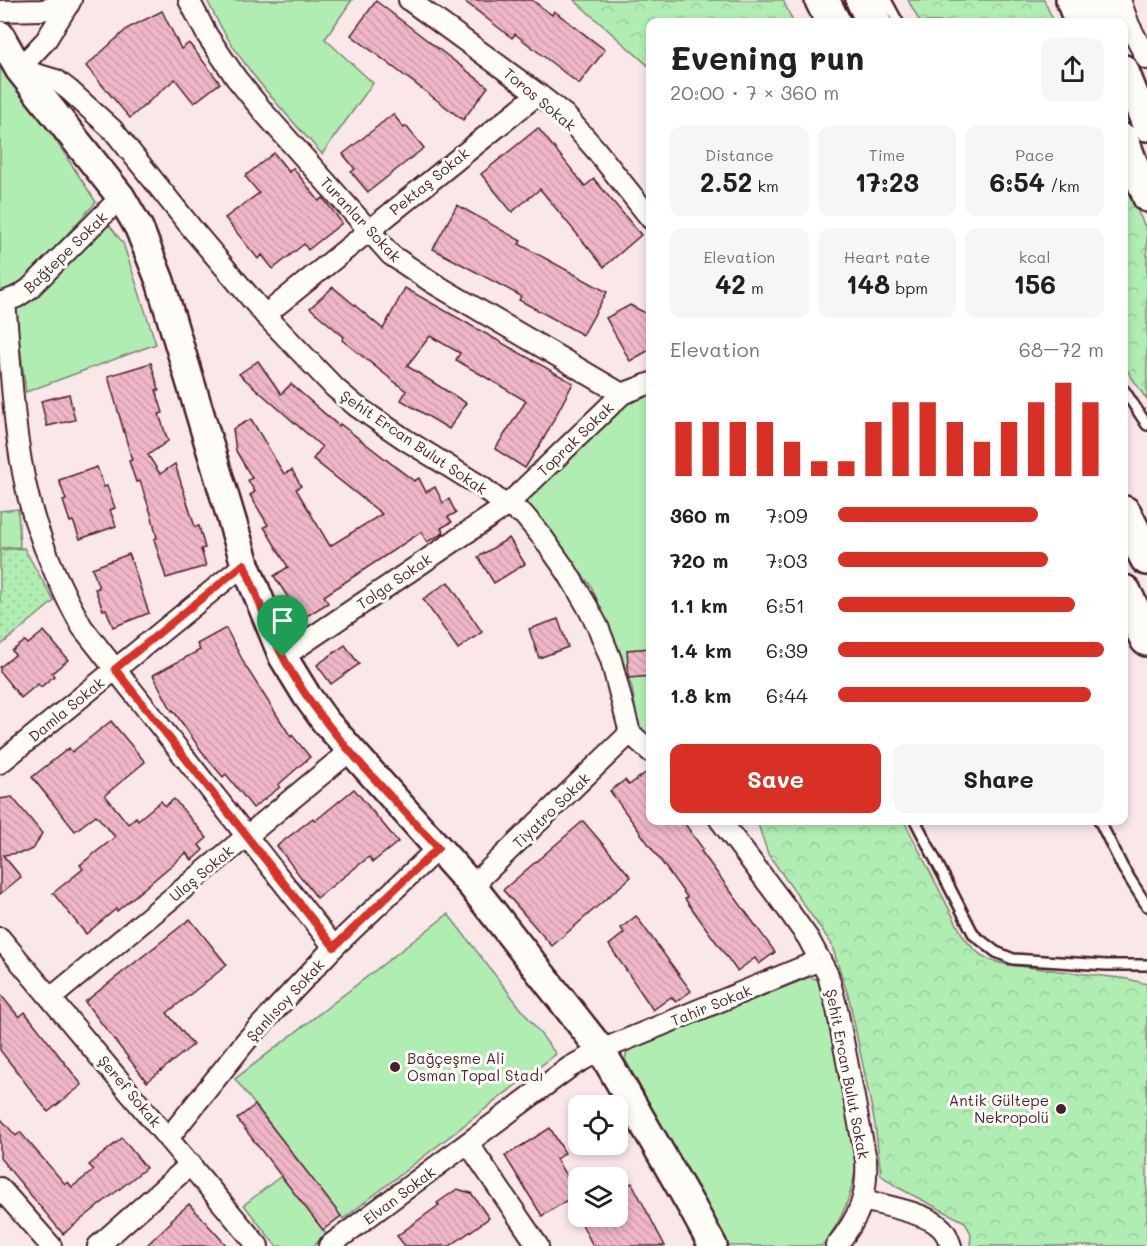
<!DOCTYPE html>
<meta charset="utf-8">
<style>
body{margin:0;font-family:Mali,sans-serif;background:#f6f6f6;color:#202124;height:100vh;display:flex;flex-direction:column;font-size:22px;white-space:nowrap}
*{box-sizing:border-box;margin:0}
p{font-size:20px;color:#757577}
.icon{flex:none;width:33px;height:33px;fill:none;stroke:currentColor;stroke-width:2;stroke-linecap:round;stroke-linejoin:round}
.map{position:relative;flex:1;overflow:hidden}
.details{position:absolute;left:646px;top:18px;width:482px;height:807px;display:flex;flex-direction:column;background:#fff;border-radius:12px;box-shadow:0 3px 9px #0003}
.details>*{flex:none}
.fabs{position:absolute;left:568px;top:1095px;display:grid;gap:12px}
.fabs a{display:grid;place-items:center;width:60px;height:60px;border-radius:12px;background:#fff;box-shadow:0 3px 9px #0003;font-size:30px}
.pin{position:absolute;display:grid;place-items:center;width:51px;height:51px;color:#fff;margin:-62px -26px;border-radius:50% 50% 50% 0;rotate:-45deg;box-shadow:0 0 6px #0007}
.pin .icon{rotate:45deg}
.round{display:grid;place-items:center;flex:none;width:63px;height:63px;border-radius:12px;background:#f6f6f6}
.head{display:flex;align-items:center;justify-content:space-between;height:102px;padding:0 24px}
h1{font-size:33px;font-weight:700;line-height:45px}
.metrics{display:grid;grid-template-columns:repeat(3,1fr);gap:9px;height:102px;padding:6px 24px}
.metrics div{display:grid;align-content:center;border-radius:12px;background:#f6f6f6;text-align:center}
.metrics b{font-size:26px;font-weight:700}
.metrics small{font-size:16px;font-weight:400}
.metrics p{font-size:16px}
.chart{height:168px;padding:12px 24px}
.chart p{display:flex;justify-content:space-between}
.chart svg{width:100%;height:108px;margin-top:6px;stroke:#d93025;stroke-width:6}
.action{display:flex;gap:12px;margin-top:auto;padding:12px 24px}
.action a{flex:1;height:69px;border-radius:12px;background:#d93025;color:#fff;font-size:24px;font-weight:700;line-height:69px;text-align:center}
.action a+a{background:#f6f6f6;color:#202124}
ul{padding:0 24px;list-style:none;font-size:20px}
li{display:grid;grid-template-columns:96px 72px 1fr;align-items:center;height:45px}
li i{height:15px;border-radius:8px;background:#d93025}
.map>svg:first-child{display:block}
</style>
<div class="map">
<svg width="1147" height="1246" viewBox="0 0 1147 1246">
<defs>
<pattern id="forest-crowns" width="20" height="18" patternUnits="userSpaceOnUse" patternTransform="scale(1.5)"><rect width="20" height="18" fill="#afedb3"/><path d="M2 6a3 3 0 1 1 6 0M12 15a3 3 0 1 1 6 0" fill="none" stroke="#98cb9a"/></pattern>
<pattern id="park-dots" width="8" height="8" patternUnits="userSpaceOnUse" patternTransform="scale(1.5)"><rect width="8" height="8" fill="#afedb3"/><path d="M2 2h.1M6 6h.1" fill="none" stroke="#98cb9a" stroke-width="1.8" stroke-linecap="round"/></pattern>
<pattern id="building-back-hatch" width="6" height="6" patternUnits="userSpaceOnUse" patternTransform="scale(1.5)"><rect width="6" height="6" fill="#efb6c7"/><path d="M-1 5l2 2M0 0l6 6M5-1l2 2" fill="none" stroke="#ce9cab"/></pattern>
</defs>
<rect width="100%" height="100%" fill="#f9e7e9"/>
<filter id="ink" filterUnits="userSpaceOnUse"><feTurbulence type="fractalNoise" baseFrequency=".0167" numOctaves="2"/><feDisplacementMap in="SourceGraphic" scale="12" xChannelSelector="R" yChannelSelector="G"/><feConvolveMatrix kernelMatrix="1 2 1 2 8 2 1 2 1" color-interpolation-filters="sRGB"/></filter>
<g filter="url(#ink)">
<g fill="#afedb3" stroke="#7c866f" stroke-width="1.5">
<path d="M 207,0 L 352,0 L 325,39 L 373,83 L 322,154 C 278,105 235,61 207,0 Z"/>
<path d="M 0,55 L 96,202 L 28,278 L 0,292 Z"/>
<path d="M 106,221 L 123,243 L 156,344 L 26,392 L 15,309 L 27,300 Z"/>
<path d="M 651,390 L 651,741 L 639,731 L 632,688 L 616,642 L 591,586 L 525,503 C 559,464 600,406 651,390 Z"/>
<path d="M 18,509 L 20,547 L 0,548 L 0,511 Z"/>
<path d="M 448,914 L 556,1054 L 343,1219 L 235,1079 Z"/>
<path d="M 810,977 L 818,980 L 824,993 L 857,1160 C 852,1195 844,1218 822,1246 L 728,1246 L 625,1059 L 627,1051 Z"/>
<path d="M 281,1176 L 327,1235 L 313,1246 L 276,1246 L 244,1205 Z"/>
</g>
<g fill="url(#forest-crowns)" stroke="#7c866f" stroke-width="1.5">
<path d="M 574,0 L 783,0 L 793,22 L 651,22 L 651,68 Z"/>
<path d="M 908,0 L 1044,0 L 1054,22 L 920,22 Z"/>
<path d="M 1124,182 L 1147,231 L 1147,400 L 1124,366 Z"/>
<path d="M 757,821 L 904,821 L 963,936 C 977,955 985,960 1009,965 L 1128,979 L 1147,984 L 1147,1246 L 970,1246 L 971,1234 L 965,1222 L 897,1187 L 881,1175 L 875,1124 L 849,998 L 831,943 L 768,854 Z"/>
</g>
<path fill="url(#park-dots)" stroke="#7c866f" stroke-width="1.5" d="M 24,548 L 54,601 L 0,646 L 0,550 Z"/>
<g fill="url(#building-back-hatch)" stroke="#4a1f2b" stroke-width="1.5">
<path d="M 463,0 L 532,0 L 552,15 L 554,11 L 605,50 L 579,84 L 515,34 L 512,38 Z"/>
<path d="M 376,1 L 488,87 L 463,120 L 351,35 Z"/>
<path d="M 162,11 L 181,49 L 189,43 L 220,83 L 194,103 L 175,79 L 130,118 L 86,66 L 128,28 Z"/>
<path d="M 393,114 L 404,128 L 406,126 L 424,148 L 368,192 L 351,172 L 355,169 L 343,154 Z"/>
<path d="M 538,128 L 585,186 L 594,179 L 641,235 L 604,267 L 540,189 L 512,212 L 481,174 Z"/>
<path d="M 274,153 L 289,172 L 293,168 L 319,201 L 323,198 L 342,223 L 308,250 L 304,244 L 273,269 L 262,255 L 258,259 L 225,218 L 259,193 L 245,176 Z"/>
<path d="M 457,205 L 521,241 L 519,244 L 607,292 L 583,335 L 519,300 L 521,296 L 433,249 Z"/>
<path d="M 333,287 L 383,329 L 405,288 L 573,383 L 544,438 L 525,468 L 495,449 L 526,401 L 456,360 L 460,353 L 430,336 L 407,366 L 466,403 L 449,429 L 401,400 L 406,391 L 342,340 L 344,337 L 310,308 Z"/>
<path d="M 630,305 L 651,316 L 651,349 L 630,361 L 606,318 Z"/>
<path d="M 258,361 L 281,394 L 291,384 L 339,426 L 340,424 L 414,481 L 419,478 L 426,492 L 435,487 L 443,503 L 449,499 L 456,513 L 448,517 L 452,522 L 441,528 L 444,533 L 427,542 L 421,532 L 324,596 L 328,603 L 302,619 L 274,576 L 288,567 L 264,527 L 268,525 L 250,495 L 255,492 L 248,480 L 252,478 L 236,451 L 233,429 L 251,419 L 284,474 L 292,470 L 301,486 L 296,489 L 330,546 L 382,514 L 313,459 L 322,447 L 239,374 Z"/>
<path d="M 151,363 L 159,390 L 156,390 L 163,413 L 159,414 L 168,441 L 148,455 L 160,474 L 175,464 L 195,527 L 199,526 L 205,548 L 201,549 L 206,566 L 166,578 L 154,539 L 157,538 L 152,517 L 140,481 L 136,482 L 129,461 L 132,460 L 108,376 Z"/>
<path d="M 69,394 L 75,420 L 47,426 L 41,401 Z"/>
<path d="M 97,467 L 104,487 L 107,486 L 115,508 L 110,510 L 116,526 L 80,539 L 73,521 L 70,522 L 63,501 L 66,500 L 59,480 Z"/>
<path d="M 509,538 L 525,564 L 494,583 L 478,557 Z"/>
<path d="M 129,554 L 149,613 L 113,627 L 106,609 L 103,610 L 95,589 L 99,588 L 92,568 Z"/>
<path d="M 448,582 L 482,632 L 458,649 L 423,599 Z"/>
<path d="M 558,619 L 568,647 L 539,658 L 529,629 Z"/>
<path d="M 226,628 L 246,667 L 291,737 L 292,735 L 310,757 L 278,785 L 280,787 L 253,808 L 226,774 L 223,777 L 205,756 L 173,710 L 172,711 L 153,675 L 200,650 L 197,644 Z"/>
<path d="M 44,631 L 68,660 L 52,673 L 54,676 L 41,687 L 38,684 L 21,698 L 0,672 L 0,667 L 15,655 L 12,651 L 25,641 L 28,644 Z"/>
<path d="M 345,645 L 359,664 L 331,684 L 317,665 Z"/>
<path d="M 651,648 L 651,676 L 629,678 L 627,650 Z"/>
<path d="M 111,721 L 145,762 L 105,795 L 128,824 L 136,817 L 138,820 L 161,801 L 165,806 L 174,799 L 207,838 L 199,845 L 203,850 L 192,860 L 186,853 L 117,911 L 116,909 L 86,934 L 53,893 L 83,869 L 80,865 L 115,837 L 96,815 L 75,831 L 32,777 L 69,748 L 72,752 Z"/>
<path d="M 651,769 L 651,820 L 682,820 L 703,849 L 701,851 L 775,952 L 759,964 L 755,958 L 737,971 L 685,899 L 687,897 L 610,791 L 625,780 L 629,785 Z"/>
<path d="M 354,789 L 398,842 L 373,862 L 369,857 L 317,898 L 277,846 L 313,818 L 315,821 Z"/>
<path d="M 12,797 L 42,833 L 34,848 L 26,852 L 3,855 L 21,877 L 0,894 L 0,799 Z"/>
<path d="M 583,821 L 631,877 L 552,946 L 503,890 Z"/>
<path d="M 636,916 L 691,991 L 676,1002 L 671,997 L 653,1010 L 609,945 L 624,933 L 621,928 Z"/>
<path d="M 190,919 L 227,965 L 167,1013 L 193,1045 L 147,1082 L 85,1002 Z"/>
<path d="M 0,994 L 19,1017 L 25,1012 L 82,1085 L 48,1112 L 0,1050 Z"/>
<path d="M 255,1105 L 341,1216 L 323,1230 L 237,1119 Z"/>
<path d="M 0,1118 L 16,1136 L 20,1132 L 65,1184 L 68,1182 L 72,1187 L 94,1170 L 89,1165 L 122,1138 L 146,1168 L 63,1234 L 0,1158 Z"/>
<path d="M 550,1128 L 565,1153 L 556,1159 L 577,1194 L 542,1216 L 505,1156 Z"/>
<path d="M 632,1183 L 665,1246 L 593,1246 L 578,1216 L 618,1216 L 618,1190 Z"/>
<path d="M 457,1189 L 471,1193 L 489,1218 L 450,1246 L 405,1246 L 397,1236 L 439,1205 L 437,1203 Z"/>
<path d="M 189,1204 L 227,1246 L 146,1246 L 172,1221 L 171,1220 Z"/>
</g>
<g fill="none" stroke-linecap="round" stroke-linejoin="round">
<defs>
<g id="lane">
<path d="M 886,0 L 898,22"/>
<path d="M 1124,390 L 1147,425"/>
<path d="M 915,820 L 974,935 L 996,952 L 1013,959 L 1106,965 L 1147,965"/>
<path d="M 1099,820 L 1123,868 L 1147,906"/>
</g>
<g id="street">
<path d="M 189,0 L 207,35 L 236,78 L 266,115 L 391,255 L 433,283 L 622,394"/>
<path d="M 409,0 L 538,94 L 565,115 L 596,150 L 651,219"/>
<path d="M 1120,0 L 1129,25 L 1147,59"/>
<path d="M 0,11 L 42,10 L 69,4"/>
<path d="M 19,69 L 56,80 L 69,90 L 113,130 L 194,231 L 265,315 L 335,388 L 356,406 L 406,440 L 482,487 L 506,506 L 523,514 L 543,538 L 567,572 L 587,606 L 598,627 L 611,660 L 630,733 L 651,752"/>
<path d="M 19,69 L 46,40 L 71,0"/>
<path d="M 5,302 C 12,375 13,451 35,521 C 47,558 63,593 82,627 L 334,947"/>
<path d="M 0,303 L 17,297 L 29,289 L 121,197"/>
<path d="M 265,315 L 538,94"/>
<path d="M 283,657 L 506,506 L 622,394 L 651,383"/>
<path d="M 0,763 L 245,564"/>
<path d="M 720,820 L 788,910 L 808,938 L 828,975 L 837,1009 L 866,1160 C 868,1197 859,1218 836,1246"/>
<path d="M 472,886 L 630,733"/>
<path d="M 0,938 L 258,1246"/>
<path d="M 51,998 L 351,750"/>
<path d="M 169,1137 L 246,1041 L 334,947 L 438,848"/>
<path d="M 468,1143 L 538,1246"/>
<path d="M 0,1188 L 51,1246"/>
<path d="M 863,1200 C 882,1205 926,1213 939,1226 C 946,1231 948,1238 951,1246"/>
<path d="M 98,1246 L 191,1164"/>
<path d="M 329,1246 L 570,1067 L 601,1050 L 820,960"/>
</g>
<g id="secondary">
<path d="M 1070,0 L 1078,22"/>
<path d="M 1096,0 L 1105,22"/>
<path d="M 0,35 L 19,69 L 121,197 L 139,228 L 160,281 L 245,564 L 283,657 L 307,696 L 325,721 L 472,886 L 601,1050 L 693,1209 L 713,1246"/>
<path d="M 1124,69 L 1147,127"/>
<path d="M 1124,138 L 1147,198"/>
</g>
<g id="highway">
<path d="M 822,0 L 833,22"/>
<path d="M 863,0 L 874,22"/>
<path d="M 1124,513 L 1147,558"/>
<path d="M 1124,592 L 1147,639"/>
</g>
</defs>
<use href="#lane" stroke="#4a1f2b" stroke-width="14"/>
<use href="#street" stroke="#4a1f2b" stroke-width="24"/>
<use href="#secondary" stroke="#4a1f2b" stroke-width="32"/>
<use href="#highway" stroke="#4a1f2b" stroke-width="38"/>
<use href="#lane" stroke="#fdfcf7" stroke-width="9"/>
<use href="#street" stroke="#fdfcf7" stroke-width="20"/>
<use href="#secondary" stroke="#fdfcf7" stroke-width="27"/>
<use href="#highway" stroke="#fdfcf7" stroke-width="33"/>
</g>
</g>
<g fill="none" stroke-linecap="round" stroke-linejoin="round" filter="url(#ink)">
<defs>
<path id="route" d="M 244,564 C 257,595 268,628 283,657 C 319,726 386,790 438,848 L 334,947 L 115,669 Z"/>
</defs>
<use href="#route" stroke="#fff" stroke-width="12"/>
<use href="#route" stroke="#d93025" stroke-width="8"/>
</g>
<g fill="#4a1f2b" stroke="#fdfcf7" stroke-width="2">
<circle cx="395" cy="1067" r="6"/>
<circle cx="1061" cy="1109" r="6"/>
</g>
<g text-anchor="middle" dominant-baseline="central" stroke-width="6" stroke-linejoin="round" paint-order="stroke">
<g font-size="15" fill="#4a1f2b" stroke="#fdfcf7">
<text transform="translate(540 99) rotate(40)">Toros Sokak</text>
<text transform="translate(429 181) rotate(-39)">Pektaş Sokak</text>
<text transform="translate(361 219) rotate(47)">Turanlar Sokak</text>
<text transform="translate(65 252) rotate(-44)">Bağtepe Sokak</text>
<text transform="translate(575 439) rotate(-44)">Toprak Sokak</text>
<text transform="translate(414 442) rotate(34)">Şehit Ercan Bulut Sokak</text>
<text transform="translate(394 581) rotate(-34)">Tolga Sokak</text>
<text transform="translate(66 709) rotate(-39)">Damla Sokak</text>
<text transform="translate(551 810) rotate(-44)">Tiyatro Sokak</text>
<text transform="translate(201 873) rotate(-40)">Ulaş Sokak</text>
<text transform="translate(285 1000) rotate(-47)">Şanlısoy Sokak</text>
<text transform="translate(711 1005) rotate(-22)">Tahir Sokak</text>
<text transform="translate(848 1074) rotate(79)">Şehit Ercan Bulut Sokak</text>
<text transform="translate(130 1091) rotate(50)">Şeref Sokak</text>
<text transform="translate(399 1195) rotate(-37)">Elvan Sokak</text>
</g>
<g font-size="15" fill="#4a1f2b" stroke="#fdfcf7" text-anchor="start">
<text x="407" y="1058">Bağçeşme Ali<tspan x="407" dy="17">Osman Topal Stadı</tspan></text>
<text x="1049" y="1100" text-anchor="end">Antik Gültepe<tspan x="1049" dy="17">Nekropolü</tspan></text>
</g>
</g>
</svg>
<div class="fabs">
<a><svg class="icon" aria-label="locate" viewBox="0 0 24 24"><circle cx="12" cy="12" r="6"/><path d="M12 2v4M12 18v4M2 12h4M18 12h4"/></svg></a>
<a><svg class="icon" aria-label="layers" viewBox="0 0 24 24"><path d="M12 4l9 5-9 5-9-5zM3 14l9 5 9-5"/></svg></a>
</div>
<div class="pin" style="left:283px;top:657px;background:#1e9e55"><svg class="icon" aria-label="arrive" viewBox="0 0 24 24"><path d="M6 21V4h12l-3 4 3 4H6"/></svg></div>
<section class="details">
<div class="head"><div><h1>Evening run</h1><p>20:00 · 7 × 360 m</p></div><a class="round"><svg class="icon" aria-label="share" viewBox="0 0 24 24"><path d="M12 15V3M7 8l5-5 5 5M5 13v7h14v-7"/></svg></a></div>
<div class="metrics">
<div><p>Distance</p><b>2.52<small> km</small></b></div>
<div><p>Time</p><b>17:23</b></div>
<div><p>Pace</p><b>6:54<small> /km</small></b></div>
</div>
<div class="metrics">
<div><p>Elevation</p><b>42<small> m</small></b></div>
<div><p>Heart rate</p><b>148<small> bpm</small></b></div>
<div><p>kcal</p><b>156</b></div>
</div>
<div class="chart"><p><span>Elevation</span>68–72 m</p>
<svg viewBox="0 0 160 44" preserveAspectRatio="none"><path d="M5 44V22M15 44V22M25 44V22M35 44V22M45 44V30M55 44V38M65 44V38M75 44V22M85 44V14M95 44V14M105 44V22M115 44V30M125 44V22M135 44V14M145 44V6M155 44V14"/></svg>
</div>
<ul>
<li><b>360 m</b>7:09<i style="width:75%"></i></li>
<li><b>720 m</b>7:03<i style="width:79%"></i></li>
<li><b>1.1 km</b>6:51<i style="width:89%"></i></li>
<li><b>1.4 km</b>6:39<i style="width:100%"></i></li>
<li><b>1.8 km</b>6:44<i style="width:95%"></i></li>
</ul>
<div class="action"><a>Save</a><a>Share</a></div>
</section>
</div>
